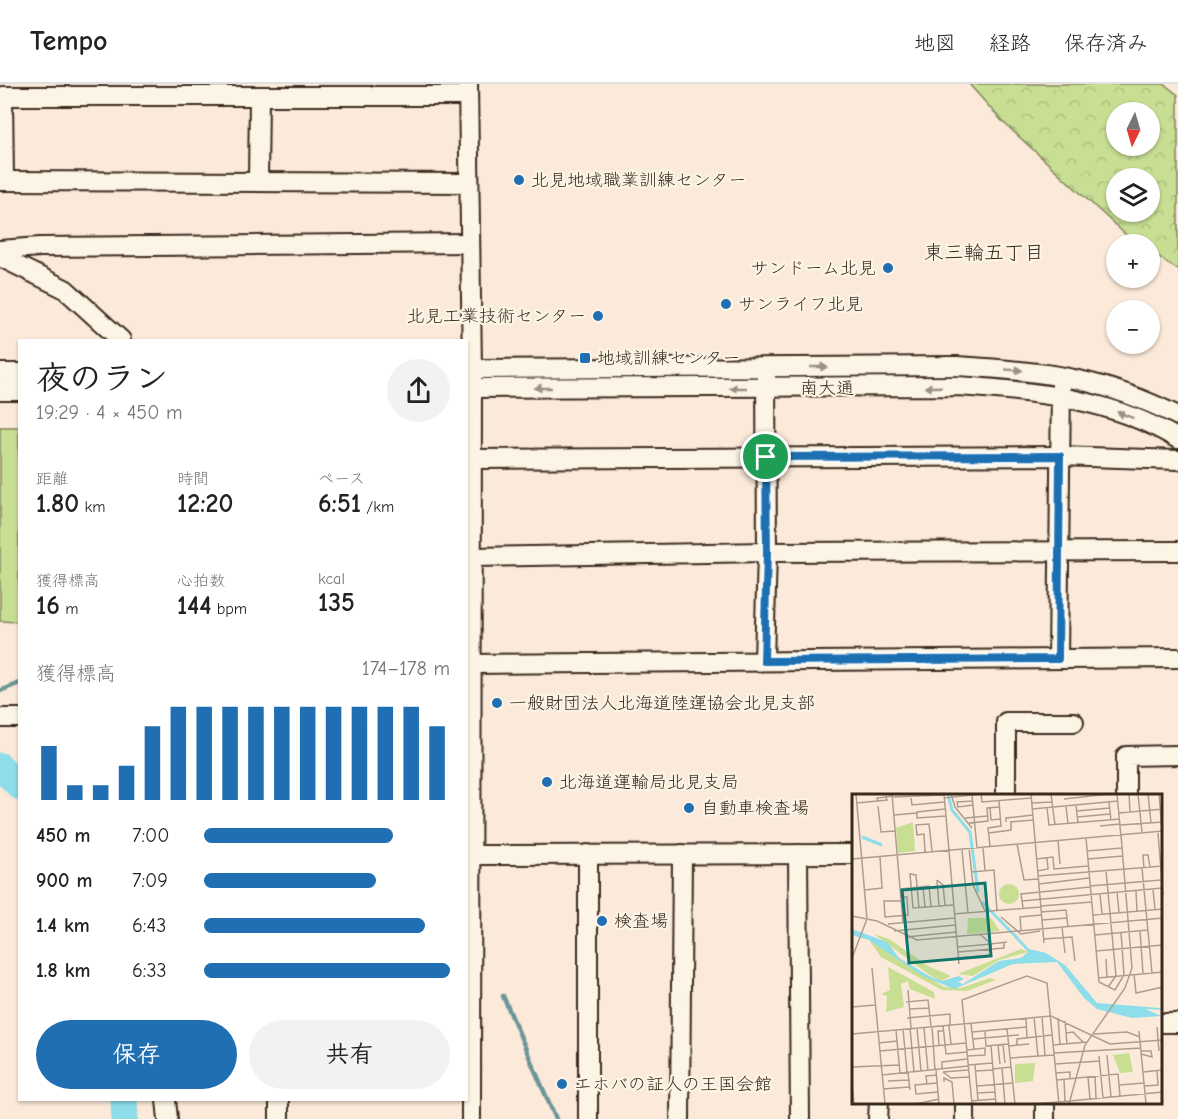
<!DOCTYPE html>
<html lang="ja">
<meta charset="utf-8">
<style>
body{margin:0;font-family:"Comic Neue","Klee One",sans-serif;background:#f2f2f2;color:#222;height:100vh;display:flex;flex-direction:column;font-size:22px;white-space:nowrap}
*{box-sizing:border-box;margin:0}
p{font-size:20px;color:#767676}
.icon{flex:none;width:33px;height:33px;fill:none;stroke:currentColor;stroke-width:2;stroke-linecap:round;stroke-linejoin:round}
.map{position:relative;flex:1;overflow:hidden}
.drawer{position:absolute;left:18px;top:255px;width:450px;height:762px;display:flex;flex-direction:column;background:#fff;border-radius:0px;box-shadow:0 2px 4px #0004}
.drawer>*{flex:none}
.needle{width:39px;rotate:185deg}
.fabs{position:absolute;left:1106px;top:18px;display:grid;gap:12px}
.fabs a{display:grid;place-items:center;width:54px;height:54px;border-radius:50%;background:#fff;box-shadow:0 2px 4px #0004;font-size:30px}
.pin{position:absolute;display:grid;place-items:center;width:51px;height:51px;color:#fff;margin:-26px;border:3px solid #fff;border-radius:50%;box-shadow:0 2px 6px #0007}
.round{display:grid;place-items:center;flex:none;width:63px;height:63px;border-radius:32px;background:#f2f2f2}
.headline{display:flex;align-items:center;justify-content:space-between;height:102px;padding:0 18px}
h1{font-size:33px;font-weight:700;line-height:45px}
.stats{display:grid;grid-template-columns:repeat(3,1fr);gap:9px;height:102px;padding:6px 18px}
.stats div{display:grid;align-content:center}
.stats b{font-size:26px;font-weight:700}
.stats small{font-size:16px;font-weight:400}
.stats p{font-size:16px}
.chart{height:168px;padding:12px 18px}
.chart p{display:flex;justify-content:space-between}
.chart svg{width:100%;height:108px;margin-top:6px;stroke:#1f6fb2;stroke-width:6}
.cta{display:flex;gap:12px;margin-top:auto;padding:12px 18px}
.cta a{flex:1;height:69px;border-radius:36px;background:#1f6fb2;color:#fff;font-size:24px;font-weight:700;line-height:69px;text-align:center}
.cta a+a{background:#f2f2f2;color:#222}
ul{padding:0 18px;list-style:none;font-size:20px}
li{display:grid;grid-template-columns:96px 72px 1fr;align-items:center;height:45px}
li i{height:15px;border-radius:8px;background:#1f6fb2}
header{display:flex;align-items:center;gap:36px;box-sizing:border-box;height:84px;padding:0 30px;background:#fff;border-bottom:2px solid #e0e0e0}
header strong{font-size:28px}
nav{display:flex;gap:33px;margin-inline-start:auto;font-size:21px}
.map>svg:first-child{display:block}
</style>
<header>
<strong>Tempo</strong>
<nav><a>地図</a><a>経路</a><a>保存済み</a></nav>
</header>
<div class="map">
<svg width="1178" height="1035" viewBox="0 0 1178 1035">
<defs>
<pattern id="forest-crowns" width="20" height="18" patternUnits="userSpaceOnUse" patternTransform="scale(1.5)"><rect width="20" height="18" fill="#c7de93"/><path d="M2 6a3 3 0 1 1 6 0M12 15a3 3 0 1 1 6 0" fill="none" stroke="#acbf7e"/></pattern>
</defs>
<rect width="100%" height="100%" fill="#fbe9d9"/>
<filter id="ink" filterUnits="userSpaceOnUse"><feTurbulence type="fractalNoise" baseFrequency=".0167" numOctaves="2"/><feDisplacementMap in="SourceGraphic" scale="12" xChannelSelector="R" yChannelSelector="G"/><feConvolveMatrix kernelMatrix="1 2 1 2 8 2 1 2 1" color-interpolation-filters="sRGB"/></filter>
<g filter="url(#ink)">
<path fill="url(#forest-crowns)" stroke="#818458" stroke-width="1.5" fill-rule="evenodd" d="M 969,0 L 1164,0 L 1178,11 L 1178,186 L 1149,166 L 1149,160 L 1140,160 L 1126,151 L 1002,37 ZM 1116,28 L 1149,28 L 1149,62 L 1116,62 ZM 1116,94 L 1149,94 L 1149,128 L 1116,128 Z"/>
<path fill="#c7de93" stroke="#818458" stroke-width="1.5" d="M 0,343 L 19,343 L 19,538 L 0,537 Z"/>
<g fill="none" stroke-linecap="round" stroke-linejoin="round">
<g stroke="#6c9598" stroke-width="4.5">
<path d="M 0,607 L 20,599"/>
<path d="M 503,912 L 556,1035"/>
</g>
<g stroke="#8dddea" stroke-width="27">
<path d="M 0,682 L 20,703"/>
<path d="M 124,1016 L 125,1035"/>
</g>
<defs>
<g id="minor">
<path d="M 468,0 L 472,284 L 471,1035"/>
<path d="M 0,97 L 469,99"/>
<path d="M 4,97 L 3,12 L 468,12"/>
<path d="M 258,97 L 259,12"/>
<path d="M 0,166 L 40,163 L 469,159"/>
<path d="M 0,173 L 65,205 L 121,256"/>
<path d="M 466,285 L 957,282 C 1043,287 1100,293 1178,332"/>
<path d="M 0,289 L 20,289"/>
<path d="M 466,304 L 957,302 C 1034,307 1110,314 1178,355"/>
<path d="M 0,307 L 20,307"/>
<path d="M 471,375 L 1060,372 L 1178,376"/>
<path d="M 472,473 L 767,468 L 1178,467"/>
<path d="M 1058,575 L 1061,301"/>
<path d="M 764,577 L 767,468 L 766,291"/>
<path d="M 471,580 L 1178,574"/>
<path d="M 0,634 L 20,634"/>
<path d="M 1006,711 L 1006,638 L 1074,638"/>
<path d="M 1126,711 L 1126,672 L 1178,671"/>
<path d="M 798,770 L 800,1035"/>
<path d="M 472,771 L 854,770"/>
<path d="M 1162,939 L 1178,939"/>
<path d="M 166,1016 L 168,1035"/>
<path d="M 279,1016 L 279,1035"/>
<path d="M 588,1035 L 588,770"/>
<path d="M 680,1035 L 682,770"/>
<path d="M 878,1035 L 879,1018"/>
<path d="M 965,1035 L 965,1018"/>
<path d="M 1045,1035 L 1045,1018"/>
</g>
</defs>
<use href="#minor" stroke="#3b2a1e" stroke-width="22"/>
<use href="#minor" stroke="#fcf5e5" stroke-width="18"/>
</g>
<defs><path id="oneway-solid" d="M-6-.8H1V-3.2L6.5 0L1 3.2V.8H-6Z" transform="scale(1.5)"/></defs>
<g fill="#9c9082">
<use href="#oneway-solid" transform="translate(819 283)"/>
<use href="#oneway-solid" transform="translate(1014 286) rotate(3)"/>
<use href="#oneway-solid" transform="translate(933 303) rotate(178)"/>
<use href="#oneway-solid" transform="translate(543 304) rotate(180)"/>
<use href="#oneway-solid" transform="translate(738 304) rotate(-180)"/>
<use href="#oneway-solid" transform="translate(1125 331) rotate(-159)"/>
</g>
</g>
<g fill="none" stroke-linecap="round" stroke-linejoin="round" filter="url(#ink)">
<defs>
<path id="route" d="M 1060,372 L 1058,575 L 764,577 L 767,468 L 766,373 Z"/>
</defs>
<use href="#route" stroke="#fff" stroke-width="12"/>
<use href="#route" stroke="#1f6fb2" stroke-width="8"/>
</g>
<g fill="#1f6fb2" stroke="#fcf5e5" stroke-width="2">
<circle cx="519" cy="96" r="6"/>
<circle cx="888" cy="184" r="6"/>
<circle cx="726" cy="220" r="6"/>
<circle cx="598" cy="232" r="6"/>
<rect x="579" y="268" width="12" height="12" rx="3"/>
<circle cx="497" cy="619" r="6"/>
<circle cx="547" cy="698" r="6"/>
<circle cx="689" cy="724" r="6"/>
<circle cx="602" cy="837" r="6"/>
<circle cx="562" cy="1000" r="6"/>
</g>
<g text-anchor="middle" dominant-baseline="central" stroke-width="4.5" stroke-linejoin="round" paint-order="stroke">
<g font-size="18" fill="#3b2a1e" stroke="#fcf5e5" text-anchor="start">
<text x="531" y="96">北見地域職業訓練センター</text>
<text x="876" y="184" text-anchor="end">サンドーム北見</text>
<text x="738" y="220">サンライフ北見</text>
<text x="586" y="232" text-anchor="end">北見工業技術センター</text>
<text x="597" y="274">地域訓練センター</text>
<text x="509" y="619">一般財団法人北海道陸運協会北見支部</text>
<text x="559" y="698">北海道運輸局北見支局</text>
<text x="701" y="724">自動車検査場</text>
<text x="614" y="837">検査場</text>
<text x="574" y="1000">エホバの証人の王国会館</text>
</g>
<g font-size="18" fill="#3b2a1e" stroke="#fcf5e5">
<text x="827" y="304">南大通</text>
</g>
<g font-size="20" fill="#3b2a1e" stroke="#fcf5e5">
<text x="984" y="168">東三輪五丁目</text>
</g>
</g>
<g transform="translate(852 710)">
<rect width="310" height="310" fill="#fbe9d9"/>
<path d="M 22,140 L 37,145 L 76,172 L 99,182 L 89,187 L 79,182 ZM 17,146 L 92,193 L 109,194 L 138,184 L 144,186 L 115,197 L 90,196 L 29,163 ZM 169,155 L 176,158 L 147,166 L 121,182 L 106,180 ZM 36,173 L 82,198 L 83,205 L 58,195 L 56,187 L 49,190 L 52,213 L 34,218 L 35,202 L 29,200 L 38,196 Z" fill="#c7de93"/>
<path d="M 61,28 L 63,57 L 46,59 L 44,34 Z" fill="#c7de93"/>
<path d="M147 100a10 10 0 1 1 20 0a10 10 0 1 1-20 0ZM 116,124 L 139,124 L 148,137 L 115,140 ZM 277,259 L 281,278 L 268,279 L 261,261 ZM 183,269 L 181,287 L 163,289 L 163,270 Z" fill="#c7de93"/>
<path d="M 0,135 L 35,148 L 47,164 L 79,183 L 90,187 L 107,182 L 112,185 L 106,188 L 111,190 L 147,167 L 169,164 L 176,158 L 163,144 L 165,142 L 177,155 L 194,159 L 213,171 L 245,209 L 308,214 L 310,216 L 293,215 L 310,222 L 280,224 L 245,215 L 232,204 L 205,168 L 161,170 L 102,195 L 71,182 L 17,146 L 0,141 Z" fill="#8dddea"/>
<path fill="none" stroke="#8dddea" stroke-width="3" d="M 96,0 L 100,16 L 118,38 L 126,98M 10,43 L 30,51M 130,108 L 166,145"/>
<path fill="none" stroke="#ae9d8e" stroke-width="1.5" d="M 40,0 L 51,129M 92,0 L 107,170M 99,0 L 103,13 L 120,34M 129,0 L 130,8 L 179,4M 179,0 L 192,149M 199,0 L 203,31M 265,0 L 269,43M 277,0 L 278,18M 286,0 L 290,38M 296,0 L 299,29M 307,0 L 310,37M 120,1 L 125,54M 40,3 L 92,1M 59,4 L 60,11 L 92,8M 92,4 L 129,0M 212,5 L 257,0M 26,7 L 25,4 L 40,2M 121,7 L 105,8 L 106,13 L 121,11M 257,8 L 259,26M 5,9 L 35,6 L 34,3M 180,9 L 200,8M 224,11 L 226,29M 26,12 L 29,38 L 43,37M 214,12 L 216,30M 138,14 L 139,26 L 148,25M 195,14 L 197,31 L 268,25M 93,15 L 65,18 L 65,24 L 94,22M 180,15 L 266,7M 225,17 L 257,14M 267,19 L 311,15M 42,21 L 65,19M 225,23 L 258,20M 113,24 L 135,22M 154,28 L 154,24 L 181,21M 158,28 L 181,26M 117,29 L 136,27 L 135,14 L 147,13M 268,31 L 311,28M 248,32 L 268,30M 137,39 L 159,36 L 159,28M 306,39 L 311,101M 234,44 L 247,188 L 263,196 L 272,181 L 269,138M 206,47 L 208,70M 165,50 L 172,86 L 186,85M 138,52 L 136,34 L 149,32 L 147,7M 117,54 L 121,91 L 133,117M 131,54 L 133,76M 110,56 L 116,119M 235,57 L 270,54M 73,58 L 72,40 L 65,41 L 64,31 L 77,30 L 80,57M 0,65 L 311,37M 184,65 L 201,63 L 202,75 L 236,72M 236,65 L 271,62M 290,74 L 300,179M 292,74 L 291,61 L 296,61 L 298,73M 185,77 L 196,75 L 195,64M 254,77 L 264,182 L 256,193M 119,78 L 142,76 L 145,117M 186,82 L 311,72M 85,86 L 91,91 L 93,111M 85,86 L 87,112M 187,90 L 237,84M 238,92 L 309,86M 71,93 L 73,113M 48,95 L 77,92 L 79,113M 301,95 L 303,115M 13,96 L 30,94 L 28,63M 284,97 L 285,117M 265,98 L 267,118M 248,100 L 250,120M 49,103 L 55,103 L 56,121 L 33,123 L 32,107 L 49,107M 170,107 L 310,94M 189,112 L 240,108M 67,114 L 64,81 L 58,80 L 61,114 L 101,111M 171,114 L 169,100 L 238,93M 189,118 L 214,116 L 216,133M 102,120 L 189,113M 241,121 L 311,115M 0,122 L 25,127 L 65,146 L 311,124M 149,123 L 169,140 L 188,137M 190,126 L 215,124M 36,130 L 103,124M 210,133 L 213,159M 169,136 L 168,123 L 189,121M 42,137 L 103,131M 288,137 L 291,179M 129,141 L 139,150 L 155,148M 243,141 L 296,136M 54,143 L 104,138M 192,145 L 220,143 L 223,167M 105,153 L 139,150 L 139,155M 244,157 L 311,151M 106,158 L 152,154 L 152,149M 0,164 L 15,125 L 4,0M 106,164 L 139,161 L 138,155M 254,165 L 255,183M 20,174 L 33,310M 282,180 L 284,199 L 311,193M 246,184 L 311,178M 56,196 L 59,234M 54,208 L 76,206 L 79,232M 0,213 L 23,211M 58,215 L 77,214M 182,223 L 186,262M 190,223 L 193,261M 55,224 L 98,220 L 98,231M 174,224 L 175,244M 206,224 L 208,250M 213,227 L 215,250M 119,230 L 122,255M 91,231 L 94,260 L 115,258M 80,232 L 83,276M 97,232 L 99,250M 305,233 L 307,257M 58,234 L 62,278M 65,234 L 69,277M 72,234 L 76,277M 51,235 L 55,278M 155,235 L 163,310M 44,236 L 48,279M 133,237 L 134,252 L 156,250M 287,237 L 294,310M 120,238 L 175,233M 214,239 L 221,238 L 231,248M 0,240 L 199,222 L 258,250 L 311,246M 242,240 L 275,238 L 288,243M 121,245 L 167,241M 27,249 L 45,247M 87,251 L 86,237 L 92,237M 146,251 L 148,270M 151,251 L 153,269M 165,251 L 165,245 L 200,241M 201,251 L 235,248M 139,252 L 144,310M 157,252 L 177,250M 115,256 L 133,254 L 133,261 L 115,262M 28,257 L 114,249M 289,257 L 299,257 L 300,263 L 289,260M 202,259 L 289,254M 255,261 L 259,303M 247,262 L 251,304M 158,264 L 202,261M 203,270 L 248,267M 116,271 L 140,269M 123,271 L 126,307M 0,273 L 47,271M 90,274 L 90,268 L 115,265M 150,274 L 153,310M 141,275 L 159,273M 84,276 L 87,310M 123,277 L 141,276M 56,278 L 58,296M 91,278 L 99,284 L 117,283M 91,278 L 116,276M 291,278 L 311,276M 204,279 L 218,278 L 218,284M 30,281 L 116,272M 243,282 L 244,304M 236,283 L 238,305M 212,285 L 213,307M 205,286 L 266,280 L 268,302M 36,287 L 57,286M 92,288 L 92,284 L 100,288 L 102,310M 85,289 L 63,291 L 64,300 L 86,298M 0,290 L 2,310M 75,290 L 74,282 L 85,281M 267,291 L 292,289M 125,292 L 161,289M 292,292 L 306,291 L 305,277M 31,295 L 57,293M 125,299 L 143,298M 119,307 L 143,305M 218,307 L 311,298M 64,310 L 87,305M 120,310 L 110,206 L 175,182 L 195,189 L 207,310M 181,310 L 218,307M 217,310 L 233,251 L 273,194 L 280,174 L 269,41"/>
<path fill="#0f766e" fill-opacity="0.15" stroke="#0f766e" stroke-width="3" d="M 133,89 L 139,162 L 57,169 L 50,96 Z"/>
<rect width="310" height="310" fill="none" stroke="#3b2a1e" stroke-width="3"/>
</g>
</svg>
<div class="fabs">
<a><svg class="needle" viewBox="-14 -14 28 28"><path d="M0-13l5 13h-10z" fill="#e53935"/><path d="M0 13l5-13h-10z" fill="#767676"/></svg></a>
<a><svg class="icon" aria-label="layers" viewBox="0 0 24 24"><path d="M12 4l9 5-9 5-9-5zM3 14l9 5 9-5"/></svg></a>
<a>+</a>
<a>−</a>
</div>
<div class="pin" style="left:766px;top:373px;background:#1e9e55"><svg class="icon" aria-label="arrive" viewBox="0 0 24 24"><path d="M6 21V4h12l-3 4 3 4H6"/></svg></div>
<section class="drawer">
<div class="headline"><div><h1>夜のラン</h1><p>19:29 · 4 × 450 m</p></div><a class="round"><svg class="icon" aria-label="share" viewBox="0 0 24 24"><path d="M12 15V3M7 8l5-5 5 5M5 13v7h14v-7"/></svg></a></div>
<div class="stats">
<div><p>距離</p><b>1.80<small> km</small></b></div>
<div><p>時間</p><b>12:20</b></div>
<div><p>ペース</p><b>6:51<small> /km</small></b></div>
</div>
<div class="stats">
<div><p>獲得標高</p><b>16<small> m</small></b></div>
<div><p>心拍数</p><b>144<small> bpm</small></b></div>
<div><p>kcal</p><b>135</b></div>
</div>
<div class="chart"><p><span>獲得標高</span>174–178 m</p>
<svg viewBox="0 0 160 44" preserveAspectRatio="none"><path d="M5 44V22M15 44V38M25 44V38M35 44V30M45 44V14M55 44V6M65 44V6M75 44V6M85 44V6M95 44V6M105 44V6M115 44V6M125 44V6M135 44V6M145 44V6M155 44V14"/></svg>
</div>
<ul>
<li><b>450 m</b>7:00<i style="width:77%"></i></li>
<li><b>900 m</b>7:09<i style="width:70%"></i></li>
<li><b>1.4 km</b>6:43<i style="width:90%"></i></li>
<li><b>1.8 km</b>6:33<i style="width:100%"></i></li>
</ul>
<div class="cta"><a>保存</a><a>共有</a></div>
</section>
</div>
